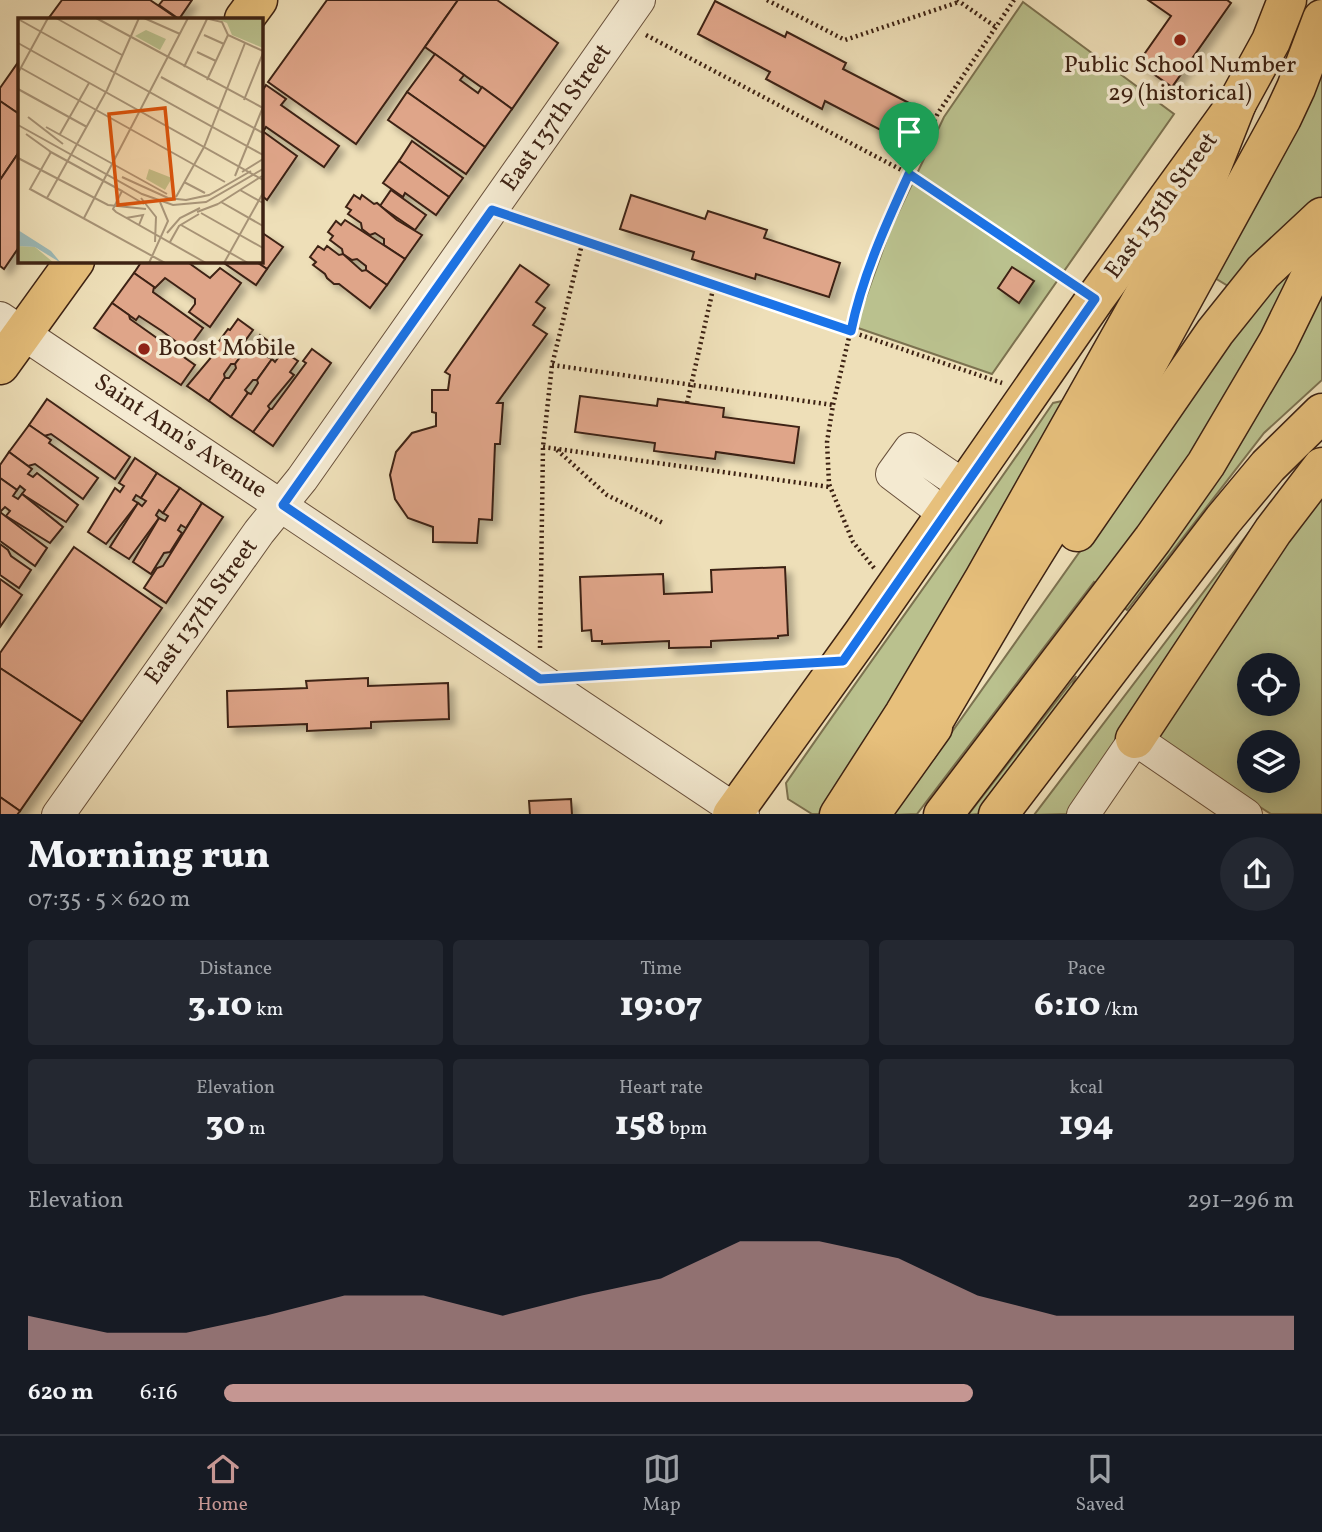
<!DOCTYPE html>
<meta charset="utf-8">
<style>
body{margin:0;font-family:Vollkorn,serif;background:#242831;color:#f1f3f6;height:100vh;display:flex;flex-direction:column;font-size:26px;white-space:nowrap}
*{box-sizing:border-box;margin:0}
p{font-size:23px;color:#9ea1a6}
.icon{flex:none;width:38px;height:38px;fill:none;stroke:currentColor;stroke-width:2;stroke-linecap:round;stroke-linejoin:round}
.map{position:relative;height:814px;overflow:hidden}
.side{display:flex;flex-direction:column;background:#171b24;flex:1}
.side>*{flex:none}
.tools{position:absolute;left:1237px;top:653px;display:grid;gap:14px}
.tools a{display:grid;place-items:center;width:63px;height:63px;border-radius:50%;background:#171b24;box-shadow:0 4px 18px #0003;font-size:35px}
.pin{position:absolute;display:grid;place-items:center;width:60px;height:60px;color:#fff;margin:-72px -30px;border-radius:50% 50% 50% 0;rotate:-45deg;box-shadow:0 0 7px #0007}
.pin .icon{rotate:45deg}
.round{display:grid;place-items:center;flex:none;width:74px;height:74px;border-radius:37px;background:#242831}
.overview{display:flex;align-items:center;justify-content:space-between;height:119px;padding:0 28px}
h1{font-size:38px;font-weight:800;line-height:52px}
.figures{display:grid;grid-template-columns:repeat(3,1fr);gap:10px;height:119px;padding:7px 28px}
.figures div{display:grid;align-content:center;border-radius:7px;background:#242831;text-align:center}
.figures b{font-size:35px;font-weight:800}
.figures small{font-size:19px;font-weight:400}
.figures p{font-size:19px}
.chart{height:196px;padding:14px 28px}
.chart p{display:flex;justify-content:space-between}
.chart svg{width:100%;height:126px;margin-top:7px;fill:#c59692;opacity:.7}
ul{padding:0 28px;list-style:none;font-size:23px}
li{display:grid;grid-template-columns:112px 84px 1fr;align-items:center;height:52px}
li i{height:18px;border-radius:9px;background:#c59692}
.tab-bar{display:flex;justify-content:space-around;align-items:center;height:98px;border-top:2px solid #363941;background:#171b24;font-size:19px;color:#9ea1a6}
.tab-bar a{display:grid;justify-items:center;gap:4px}
.tab-bar .active{color:#c59692}
.map>svg:first-child{display:block}
</style>
<div class="map">
<svg width="1322" height="815" viewBox="0 0 1322 815">
<defs>
<filter id="shadow"><feDropShadow dx="6" dy="6" stdDeviation="3.5" flood-color="#0004"/></filter>
</defs>
<rect width="100%" height="100%" fill="#eedfb8"/>
<filter id="stains"><feTurbulence type="fractalNoise" baseFrequency=".00286" numOctaves="4"/><feColorMatrix values="0 0 0 0 .2 0 0 0 0 .09 0 0 0 0 .02 0 0 0 .5 -.17"/></filter>
<radialGradient id="worn" r=".72"><stop offset=".6" stop-color="#630" stop-opacity="0"/><stop offset="1" stop-color="#630" stop-opacity=".3"/></radialGradient>
<g fill="#bac18e" stroke="#7c7250" stroke-width="2" fill-rule="evenodd">
<path d="M 1023,2 L 1174,114 L 992,374 L 858,328 L 860,314 L 890,230 L 944,117 Z"/>
<path d="M 1322,25 L 1322,380 L 1264,433 L 1127,610 L 1094,582 L 917,814 L 893,815 L 1256,303 L 1215,278 Z"/>
<path d="M 1067,400 L 853,770 L 822,814 L 812,814 L 788,799 L 786,783 C 874,655 966,531 1053,403 Z"/>
<path d="M 1322,478 L 1322,814 L 1271,814 L 1150,737 ZM 1250,665 L 1288,665 L 1288,704 L 1250,704 ZM 1250,742 L 1288,742 L 1288,780 L 1250,780 Z"/>
<path d="M 1265,511 L 1068,814 L 1034,815 Z"/>
<path d="M 1076,676 L 1069,694 L 978,814 L 968,815 Z"/>
</g>
<g fill="#dfa589" stroke="#3d2213" stroke-width="2" filter="url(#shadow)">
<path d="M 62,0 L 150,0 L 178,19 L 48,19 Z"/>
<path d="M 163,0 L 192,0 L 179,19 L 159,5 Z"/>
<path d="M 327,0 L 458,0 L 356,144 L 268,82 Z"/>
<path d="M 458,0 L 497,0 L 558,43 L 512,109 L 425,47 Z"/>
<path d="M 1148,0 L 1227,0 L 1231,3 L 1172,87 L 1138,63 L 1171,16 Z"/>
<path d="M 715,1 L 785,37 L 787,32 L 846,63 L 843,69 L 911,104 L 894,137 L 825,101 L 822,109 L 766,79 L 770,72 L 698,34 Z"/>
<path d="M 435,54 L 464,75 L 460,80 L 478,93 L 482,87 L 512,109 L 485,147 L 407,92 Z"/>
<path d="M 19,61 L 19,114 L 0,101 L 0,88 Z"/>
<path d="M 266,85 L 286,99 L 281,105 L 339,146 L 324,167 L 266,127 L 263,132 L 261,130 L 261,93 Z"/>
<path d="M 407,92 L 485,147 L 466,174 L 388,120 Z"/>
<path d="M 0,101 L 19,114 L 19,152 L 0,180 Z"/>
<path d="M 261,130 L 297,156 L 267,200 L 261,195 Z"/>
<path d="M 412,141 L 463,178 L 449,197 L 399,161 Z"/>
<path d="M 19,152 L 19,247 L 4,269 L 0,266 L 0,180 Z"/>
<path d="M 399,161 L 449,197 L 436,215 L 405,193 L 403,197 L 383,183 Z"/>
<path d="M 391,190 L 426,215 L 415,230 L 380,206 Z"/>
<path d="M 354,195 L 360,199 L 362,195 L 374,204 L 377,203 L 397,220 L 422,235 L 405,259 L 384,245 L 384,239 L 375,233 L 370,235 L 362,229 L 361,223 L 348,214 L 351,210 L 346,207 Z"/>
<path d="M 631,195 L 705,219 L 708,211 L 767,230 L 764,238 L 840,263 L 829,297 L 756,274 L 755,279 L 692,259 L 694,252 L 620,229 Z"/>
<path d="M 345,220 L 405,259 L 387,285 L 366,270 L 366,266 L 357,259 L 352,260 L 343,254 L 342,249 L 330,240 L 333,236 L 328,232 L 336,221 L 341,225 Z"/>
<path d="M 261,232 L 283,247 L 267,269 L 255,261 L 261,261 Z"/>
<path d="M 318,246 L 324,250 L 327,246 L 339,255 L 343,254 L 362,271 L 366,270 L 387,285 L 370,308 L 339,284 L 334,284 L 327,278 L 325,274 L 313,265 L 316,262 L 310,257 Z"/>
<path d="M 142,261 L 186,261 L 210,278 L 220,268 L 241,283 L 210,327 L 189,312 L 195,304 L 195,299 L 165,278 L 155,288 L 134,273 Z"/>
<path d="M 221,261 L 255,261 L 267,269 L 256,285 Z"/>
<path d="M 520,265 L 549,285 L 536,302 L 545,308 L 533,325 L 547,334 L 497,403 L 503,403 L 500,444 L 495,444 L 492,520 L 479,519 L 477,543 L 433,542 L 433,527 L 408,518 L 395,499 L 390,475 L 396,452 L 412,433 L 436,426 L 436,413 L 432,412 L 432,390 L 448,390 L 450,375 L 445,372 Z"/>
<path d="M 1012,267 L 1034,281 L 1019,303 L 998,288 Z"/>
<path d="M 134,273 L 154,287 L 153,292 L 203,328 L 187,350 L 162,331 L 139,316 L 136,320 L 112,303 Z"/>
<path d="M 112,303 L 129,315 L 130,319 L 195,365 L 181,385 L 94,328 Z"/>
<path d="M 238,319 L 253,330 L 245,341 L 250,344 L 235,364 L 231,364 L 224,374 L 225,378 L 209,401 L 187,386 L 214,354 L 214,348 L 228,329 L 230,330 Z"/>
<path d="M 260,335 L 275,346 L 268,357 L 272,359 L 257,380 L 253,380 L 245,390 L 248,393 L 231,417 L 209,401 L 225,378 L 229,378 L 236,368 L 235,364 L 250,344 L 252,346 Z"/>
<path d="M 312,349 L 331,363 L 273,446 L 253,432 L 270,409 L 272,409 L 306,363 L 303,361 Z"/>
<path d="M 283,351 L 298,361 L 290,372 L 294,375 L 268,406 L 270,409 L 253,432 L 231,417 L 248,393 L 251,394 L 258,383 L 257,380 L 272,359 L 275,362 Z"/>
<path d="M 580,396 L 657,406 L 658,399 L 724,408 L 723,417 L 799,427 L 794,463 L 716,452 L 715,459 L 654,451 L 655,443 L 575,432 Z"/>
<path d="M 47,399 L 130,457 L 115,479 L 51,434 L 44,436 L 29,425 Z"/>
<path d="M 29,425 L 51,440 L 49,443 L 98,478 L 83,499 L 35,464 L 28,466 L 9,452 Z"/>
<path d="M 9,452 L 32,469 L 28,474 L 33,477 L 37,473 L 78,505 L 66,522 L 22,494 L 25,490 L 20,486 L 17,490 L 0,478 L 0,465 Z"/>
<path d="M 135,458 L 157,473 L 141,498 L 136,495 L 133,500 L 138,503 L 106,544 L 88,532 L 115,488 L 120,492 L 124,486 L 119,483 Z"/>
<path d="M 157,473 L 180,488 L 163,513 L 159,510 L 156,515 L 159,518 L 129,559 L 110,547 L 138,503 L 142,506 L 146,501 L 141,498 Z"/>
<path d="M 0,478 L 17,490 L 13,496 L 18,499 L 22,494 L 63,527 L 50,543 L 6,516 L 10,511 L 5,507 L 0,512 Z"/>
<path d="M 180,488 L 202,503 L 186,528 L 181,525 L 178,530 L 182,533 L 170,552 L 164,553 L 151,574 L 133,562 L 159,518 L 165,521 L 168,516 L 163,513 Z"/>
<path d="M 202,503 L 223,517 L 166,603 L 144,588 L 157,568 L 163,566 Z"/>
<path d="M 0,512 L 47,548 L 35,566 L 0,541 Z"/>
<path d="M 0,544 L 8,550 L 11,556 L 31,570 L 19,588 L 0,575 Z"/>
<path d="M 74,547 L 162,608 L 82,722 L 0,668 L 0,653 Z"/>
<path d="M 785,567 L 788,635 L 778,636 L 778,638 L 711,641 L 711,647 L 669,648 L 669,641 L 602,644 L 602,641 L 592,641 L 591,630 L 582,631 L 580,577 L 663,574 L 664,594 L 712,592 L 711,570 Z"/>
<path d="M 0,579 L 22,595 L 0,627 Z"/>
<path d="M 0,668 L 82,722 L 20,811 L 0,797 Z"/>
<path d="M 368,678 L 368,686 L 448,683 L 449,719 L 371,722 L 371,728 L 307,731 L 307,724 L 228,727 L 227,691 L 307,688 L 306,681 Z"/>
<path d="M 0,797 L 20,811 L 17,815 L 0,815 Z"/>
<path d="M 571,799 L 572,815 L 530,815 L 529,801 Z"/>
</g>
<g fill="none" stroke-linecap="round" stroke-linejoin="round">
<defs>
<g id="minor">
<path d="M 0,318 L 743,815"/>
<path d="M 945,514 L 892,474 L 910,449 L 964,486"/>
<path d="M 58,815 L 259,532 L 302,479 L 639,0"/>
<path d="M 1083,815 L 1135,739 L 1246,815"/>
</g>
<g id="major">
<path d="M 244,19 L 258,0"/>
<path d="M 0,365 L 75,261"/>
<path d="M 732,815 L 863,633 L 1095,299 L 1237,103 L 1271,41 L 1287,0"/>
</g>
<g id="highway">
<path d="M 1077,532 L 1215,332 L 1263,272 L 1322,217"/>
<path d="M 1135,739 L 1273,531 L 1322,467"/>
<path d="M 919,746 L 1008,595 L 1117,419 L 1282,118 L 1296,88 L 1322,19"/>
<path d="M 839,815 L 904,714 L 984,579 L 1201,194 L 1237,103"/>
<path d="M 870,815 L 933,727"/>
<path d="M 943,815 L 1153,539 L 1206,464 L 1278,342 L 1322,252"/>
<path d="M 998,815 L 1223,520 L 1268,466 L 1322,413"/>
</g>
</defs>
<use href="#minor" stroke="#69513c" stroke-width="34"/>
<use href="#major" stroke="#3d2213" stroke-width="41"/>
<use href="#highway" stroke="#3d2213" stroke-width="41"/>
<g stroke="#3d2213" stroke-width="4.5" stroke-dasharray="2 3.5" stroke-linecap="butt">
<path d="M 767,0 L 845,40 L 959,2"/>
<path d="M 957,0 L 996,27"/>
<path d="M 646,35 L 909,174 L 1070,282"/>
<path d="M 516,218 L 1002,383"/>
<path d="M 552,365 L 833,405"/>
<path d="M 687,403 L 714,285"/>
<path d="M 543,447 L 830,487"/>
<path d="M 557,450 L 607,495 L 663,523"/>
<path d="M 874,568 L 853,542 L 829,484 L 827,442 L 833,405 L 855,312 L 885,226 L 938,113 L 1014,0"/>
<path d="M 540,648 L 543,447 L 552,365 L 583,240"/>
<path d="M 584,677 L 806,663"/>
</g>
<use href="#minor" stroke="#f4ead1" stroke-width="32"/>
<use href="#major" stroke="#e7c07c" stroke-width="38"/>
<use href="#highway" stroke="#e7c07c" stroke-width="38"/>
</g>
<g fill="none" stroke-linecap="round" stroke-linejoin="round">
<defs>
<path id="route" d="M 909,174 L 1095,299 L 843,661 L 540,679 L 283,505 L 492,210 L 851,331 C 862,277 886,224 909,174 Z"/>
</defs>
<use href="#route" stroke="#fff" stroke-width="14"/>
<use href="#route" stroke="#1a73e8" stroke-width="9"/>
</g>
<g fill="#8f2418" stroke="#f4ead1" stroke-width="2.5">
<circle cx="1180" cy="40" r="7"/>
<circle cx="144" cy="349" r="7"/>
</g>
<g text-anchor="middle" dominant-baseline="central" stroke-width="7" stroke-linejoin="round" paint-order="stroke">
<g font-size="24" fill="#3d2213" stroke="#f4ead1">
<text x="1180" y="66">Public School Number<tspan x="1180" dy="28">29 (historical)</tspan></text>
<text x="158" y="349" text-anchor="start">Boost Mobile</text>
</g>
<g font-size="24" fill="#3d2213" stroke="#f4ead1">
<text transform="translate(557 118) rotate(-55)">East 137th Street</text>
<text transform="translate(1162 206) rotate(-54)">East 135th Street</text>
<text transform="translate(180 437) rotate(34)">Saint Ann's Avenue</text>
<text transform="translate(202 612) rotate(-54)">East 137th Street</text>
</g>
</g>
<g transform="translate(18 18)">
<rect width="245" height="245" fill="#eedfb8"/>
<path d="M 196,0 L 245,0 L 245,30 L 214,17 L 209,5 ZM 128,12 L 148,21 L 142,32 L 117,18 ZM 131,151 L 154,160 L 147,172 L 128,161 ZM 0,228 L 17,229 L 36,245 L 0,245 Z" fill="#bac18e"/>
<path d="M 0,212 L 33,233 L 43,245 L 17,229 L 0,228 Z" fill="#9cbab8"/>
<path fill="none" stroke="#a79376" stroke-width="2" d="M 38,0 L 104,37M 78,0 L 245,90M 126,0 L 162,16M 187,0 L 204,4 L 210,17 L 245,33M 0,1 L 245,137M 186,17 L 206,26M 0,25 L 245,162M 179,34 L 198,43M 166,49 L 189,1M 3,50 L 207,164M 0,55 L 30,0M 143,59 L 245,115M 189,62 L 210,17M 0,71 L 69,109M 226,82 L 245,35M 10,99 L 45,126M 0,107 L 124,176 L 155,187 L 188,184 L 245,151M 28,109 L 149,176M 8,116 L 33,134M 42,116 L 71,65M 31,133 L 104,173 L 95,191 L 98,194 L 188,245M 33,134 L 12,171 L 147,245M 0,140 L 90,187 L 128,191M 224,154 L 245,141M 217,158 L 245,89M 104,159 L 150,180 L 168,182 L 191,177 L 233,153M 166,164 L 187,175M 222,172 L 245,185M 104,173 L 126,186M 158,179 L 186,129 L 227,25M 29,180 L 89,72 L 121,0M 123,180 L 138,199 L 137,224M 203,184 L 245,208M 200,186 L 244,158M 179,194 L 200,186M 183,195 L 245,230M 66,200 L 170,0M 108,200 L 125,197 L 121,207M 163,207 L 230,245M 149,215 L 162,200 L 182,190M 152,224 L 161,208 L 181,196M 131,245 L 150,203 L 142,184M 206,245 L 245,175"/>
<path fill="#d7540d" fill-opacity="0.15" stroke="#d7540d" stroke-width="3.5" d="M 147,90 L 156,181 L 100,187 L 91,96 Z"/>
<rect width="245" height="245" fill="none" stroke="#3d2213" stroke-width="3.5"/>
</g>
<rect width="100%" height="100%" filter="url(#stains)"/>
<rect width="100%" height="100%" fill="url(#worn)"/>
</svg>
<div class="tools">
<a><svg class="icon" aria-label="locate" viewBox="0 0 24 24"><circle cx="12" cy="12" r="6"/><path d="M12 2v4M12 18v4M2 12h4M18 12h4"/></svg></a>
<a><svg class="icon" aria-label="layers" viewBox="0 0 24 24"><path d="M12 4l9 5-9 5-9-5zM3 14l9 5 9-5"/></svg></a>
</div>
<div class="pin" style="left:909px;top:174px;background:#1e9e55"><svg class="icon" aria-label="arrive" viewBox="0 0 24 24"><path d="M6 21V4h12l-3 4 3 4H6"/></svg></div>
</div>
<section class="side">
<div class="overview"><div><h1>Morning run</h1><p>07:35 · 5 × 620 m</p></div><a class="round"><svg class="icon" aria-label="share" viewBox="0 0 24 24"><path d="M12 15V3M7 8l5-5 5 5M5 13v7h14v-7"/></svg></a></div>
<div class="figures">
<div><p>Distance</p><b>3.10<small> km</small></b></div>
<div><p>Time</p><b>19:07</b></div>
<div><p>Pace</p><b>6:10<small> /km</small></b></div>
</div>
<div class="figures">
<div><p>Elevation</p><b>30<small> m</small></b></div>
<div><p>Heart rate</p><b>158<small> bpm</small></b></div>
<div><p>kcal</p><b>194</b></div>
</div>
<div class="chart"><p><span>Elevation</span>291–296 m</p>
<svg viewBox="0 0 160 44" preserveAspectRatio="none"><path d="M0 44V32L10 38L20 38L30 32L40 25L50 25L60 32L70 25L80 19L90 6L100 6L110 12L120 25L130 32L140 32L150 32L160 32V44z"/></svg>
</div>
<ul>
<li><b>620 m</b>6:16<i style="width:70%"></i></li>
</ul>
</section>
<nav class="tab-bar">
<a class="active"><svg class="icon" aria-label="home" viewBox="0 0 24 24"><path d="M3 11l9-7 9 7M6 9v11h12V9"/></svg>Home</a>
<a><svg class="icon" aria-label="map" viewBox="0 0 24 24"><path d="M3 6l6-2 6 2 6-2v14l-6 2-6-2-6 2zM9 4v14M15 6v14"/></svg>Map</a>
<a><svg class="icon" aria-label="saved" viewBox="0 0 24 24"><path d="M7 4h10v16l-5-4-5 4z"/></svg>Saved</a>
</nav>
